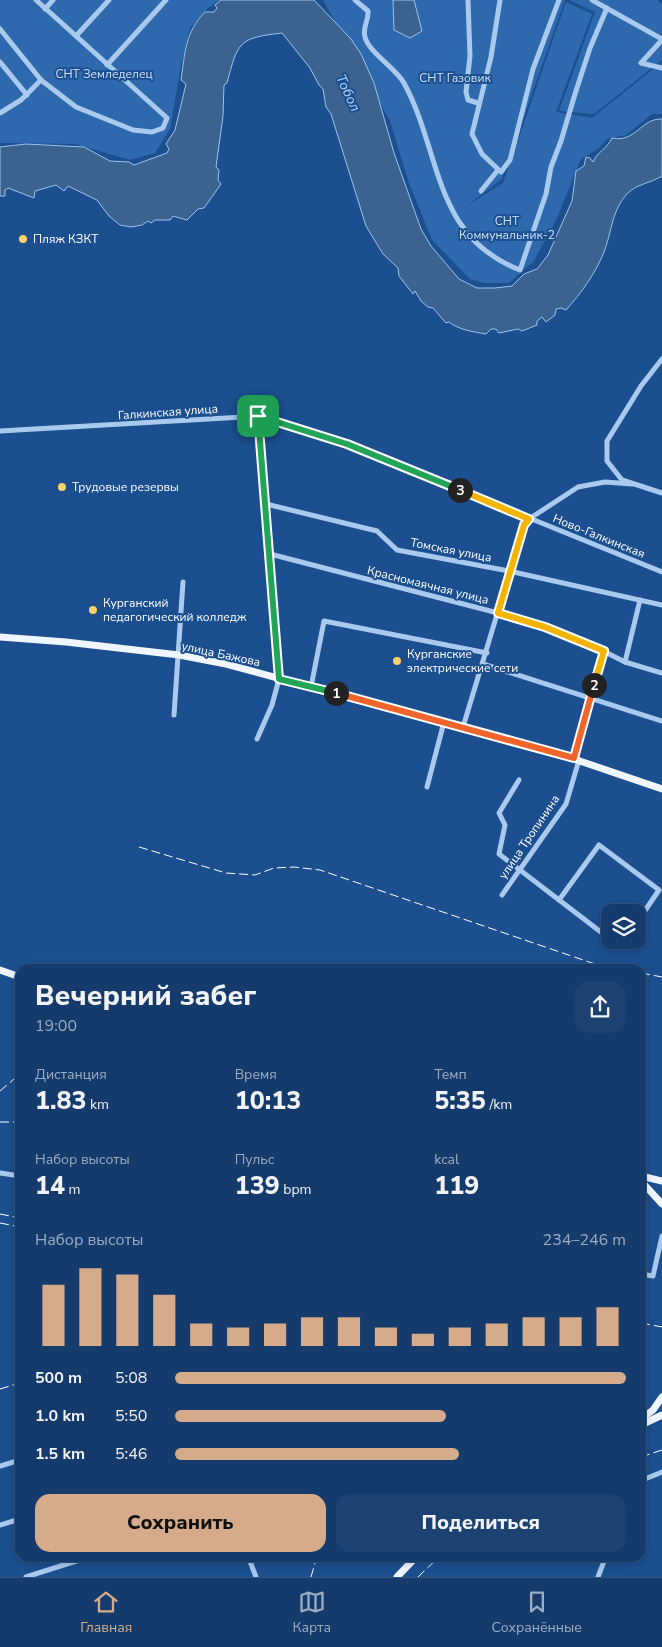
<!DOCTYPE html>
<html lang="ru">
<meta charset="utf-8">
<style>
body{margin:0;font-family:"Nunito Sans",sans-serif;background:#1d4271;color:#f1f3f6;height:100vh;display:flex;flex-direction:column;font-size:19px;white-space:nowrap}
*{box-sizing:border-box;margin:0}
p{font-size:16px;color:#9dadc1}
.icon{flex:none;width:28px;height:28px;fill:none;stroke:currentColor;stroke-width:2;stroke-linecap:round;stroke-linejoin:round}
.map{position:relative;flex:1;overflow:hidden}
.panel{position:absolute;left:15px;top:964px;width:631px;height:598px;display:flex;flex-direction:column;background:#143b6b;border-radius:15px;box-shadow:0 2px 8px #0003,0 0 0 1px #33557e}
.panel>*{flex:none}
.fabs{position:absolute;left:601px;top:904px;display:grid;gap:10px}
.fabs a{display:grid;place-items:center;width:45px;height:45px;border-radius:10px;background:#143b6b;box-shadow:0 2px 8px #0003,0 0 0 1px #33557e;font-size:25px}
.pin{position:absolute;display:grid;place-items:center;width:42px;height:42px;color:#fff;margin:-21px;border-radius:10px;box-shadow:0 2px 8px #0006}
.km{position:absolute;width:25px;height:25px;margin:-12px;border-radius:50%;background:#222;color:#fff;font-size:14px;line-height:25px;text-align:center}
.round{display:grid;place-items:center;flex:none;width:52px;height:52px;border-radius:15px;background:#1d4271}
.overview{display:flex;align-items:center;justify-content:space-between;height:85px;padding:0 20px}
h1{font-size:28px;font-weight:800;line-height:38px}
.figures{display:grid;grid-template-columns:repeat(3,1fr);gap:8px;height:85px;padding:5px 20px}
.figures div{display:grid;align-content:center}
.figures b{font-size:25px;font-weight:800}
.figures small{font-size:14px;font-weight:400}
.figures p{font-size:14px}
.chart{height:140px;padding:10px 20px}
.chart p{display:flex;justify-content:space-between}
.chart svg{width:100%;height:90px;margin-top:5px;stroke:#d6ab8b;stroke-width:6}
.button{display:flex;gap:10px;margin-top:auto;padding:10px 20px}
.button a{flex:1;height:58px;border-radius:15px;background:#d6ab8b;color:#111;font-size:20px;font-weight:800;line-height:58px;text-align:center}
.button a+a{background:#1d4271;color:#f1f3f6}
ul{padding:0 20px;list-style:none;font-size:16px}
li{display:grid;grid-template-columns:80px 60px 1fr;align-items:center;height:38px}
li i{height:12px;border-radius:6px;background:#d6ab8b}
.tabs{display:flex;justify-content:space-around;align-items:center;height:70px;border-top:1px solid #33557e;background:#143b6b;font-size:14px;color:#9dadc1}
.tabs a{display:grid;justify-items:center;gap:2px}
.tabs .on{color:#d6ab8b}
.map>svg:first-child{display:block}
</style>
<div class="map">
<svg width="662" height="1577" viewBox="0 0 662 1577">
<rect width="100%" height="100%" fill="#1b4f8f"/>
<g fill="#2e69ad">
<path d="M 0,0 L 220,0 L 208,8 L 190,28 L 181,66 L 170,129 L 155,153 L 130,160 L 75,144 L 0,143 Z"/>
<path d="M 323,0 L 565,0 L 502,179 L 465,207 L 503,183 L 566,2 L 592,14 L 556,112 L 592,118 L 662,62 L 662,114 L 652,114 L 626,135 L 607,139 L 598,149 L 581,159 L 557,218 L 534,261 L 518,275 L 509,283 L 484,283 L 470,279 L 432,240 L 409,183 L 390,121 Z"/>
<path d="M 569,0 L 657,0 L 662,4 L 662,60 L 594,114 L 559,111 L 595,12 Z"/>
</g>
<g fill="#3c6290" stroke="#9cc4f0">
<path d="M 221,0 L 314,0 L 351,39 L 361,54 L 374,83 L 394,153 L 421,229 L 431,246 L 459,279 L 477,288 L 495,288 L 512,286 L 524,274 L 537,269 L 548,255 L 572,201 L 576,171 L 584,166 L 586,157 L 590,158 L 593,162 C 597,152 607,149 612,138 C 636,143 641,118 662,119 L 662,176 C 651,183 637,184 628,193 C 612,209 612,231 604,252 C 595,274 582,292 566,310 L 561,308 L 556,309 L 555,315 L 546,322 L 542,317 L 537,321 L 537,325 L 522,331 L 518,329 L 499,333 L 496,329 L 491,329 L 486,334 C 474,332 459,330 449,322 L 446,323 L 433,308 L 428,307 L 421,301 L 415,291 L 413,294 L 399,276 L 398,268 L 383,254 L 366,226 L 331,114 L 326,107 L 323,89 L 319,85 L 310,68 L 282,33 C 238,38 238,42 227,83 L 224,85 L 223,116 L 216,167 L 219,170 L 218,180 L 221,184 L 204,208 L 198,209 L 187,220 L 173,216 L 170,220 L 155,220 L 151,223 L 148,221 L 142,225 L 131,227 L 120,225 L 109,216 L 97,200 L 68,186 L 64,191 L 56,185 L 35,191 L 34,198 L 8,188 L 5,190 L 5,196 L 0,196 L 0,147 L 26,144 L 84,147 L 110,161 L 129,162 L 134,165 L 167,153 L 169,149 L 166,144 L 175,130 L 186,84 L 181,80 C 185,53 185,32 205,12 L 214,12 L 217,8 L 215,5 Z"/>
<path d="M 393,0 L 414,0 L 422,31 L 410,38 L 394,30 Z"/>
</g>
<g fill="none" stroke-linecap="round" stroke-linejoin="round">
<g stroke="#a9c9ee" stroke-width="5">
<path d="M 355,0 L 368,11 C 369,20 362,28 365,37 C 369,53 396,68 404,83 C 442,153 432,236 520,270 L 546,194 L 551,167 L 561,141 L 575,94 L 590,48 L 607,8"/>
<path d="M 468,0 L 470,56 L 466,92 L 468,100 L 478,103"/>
<path d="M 500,0 L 491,57 L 472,134 L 482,154 L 501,172 L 510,160 L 533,69 L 559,0"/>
<path d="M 592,0 L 662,39"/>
<path d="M 45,9 L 53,0"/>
<path d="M 0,29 L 41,80 L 76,107 L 133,130 L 152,132 L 163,128 L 167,118 L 36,0"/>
<path d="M 76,36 L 109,0"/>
<path d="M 662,40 L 641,63 L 662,68"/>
<path d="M 0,62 L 27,95"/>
<path d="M 107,65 L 166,0"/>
<path d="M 0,113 L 21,100 L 41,80"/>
<path d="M 481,191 L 498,170"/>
<path d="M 662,359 L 641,386 L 607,441 L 607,461 L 622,480 L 662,493"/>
<path d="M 0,431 L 259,416 L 347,444 L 662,572"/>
<path d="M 266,504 L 377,531 L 397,550 L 509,571 L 662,605"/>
<path d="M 270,554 L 498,613 L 545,627 L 587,643 L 625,662 L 662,673"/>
<path d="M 625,662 L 640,600"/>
<path d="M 483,664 L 662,721"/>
<path d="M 311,687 L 324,621 L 487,653"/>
<path d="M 174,715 L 183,582"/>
<path d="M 463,727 L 524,525 L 529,519 L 578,487 L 605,482 L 632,484"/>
<path d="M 257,739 L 272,705 L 279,679 L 259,416"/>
<path d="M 574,759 L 604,651"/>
<path d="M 519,780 L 499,813 L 505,825 L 499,854 L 610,939"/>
<path d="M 427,787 L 444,722"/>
<path d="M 502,895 L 566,804 L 579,760"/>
<path d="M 559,900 L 599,845 L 659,890 L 638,921"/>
<path d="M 611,940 L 619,946 L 624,940"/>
<path d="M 0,1173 L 20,1176"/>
<path d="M 641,1274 L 653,1276 L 662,1236"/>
<path d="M 0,1466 L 20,1460"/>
<path d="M 641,1484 L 645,1479 L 662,1472"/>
<path d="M 0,1525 L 20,1519"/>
<path d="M 248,1556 L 256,1577"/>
<path d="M 26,1577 L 92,1556"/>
<path d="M 598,1577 L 606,1556"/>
</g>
<g stroke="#f0f6ff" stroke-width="7">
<path d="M 0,637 L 66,642 L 179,655 L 226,664 L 571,758 L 662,789"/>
<path d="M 0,970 L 20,977"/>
<path d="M 641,1176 L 662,1181"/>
<path d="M 641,1181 L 662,1204"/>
<path d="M 641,1419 L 653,1410 L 662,1397"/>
<path d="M 641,1425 L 662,1415"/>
<path d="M 397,1577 L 417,1556"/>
</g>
<g stroke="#fff" stroke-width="1" stroke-dasharray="9 4" stroke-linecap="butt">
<path d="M 139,847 L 226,873 L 255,875 L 274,868 L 294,867 L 320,870 L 592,963 L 622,969"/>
<path d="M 641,973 L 662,977"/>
<path d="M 0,1091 L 20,1074"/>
<path d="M 0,1122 L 20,1122"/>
<path d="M 0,1214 L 20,1218"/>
<path d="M 0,1223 L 20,1227"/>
<path d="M 641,1323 L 662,1327"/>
<path d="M 0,1389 L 20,1383"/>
<path d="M 641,1457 L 662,1450"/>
<path d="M 311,1577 L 317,1556"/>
<path d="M 418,1577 L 440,1556"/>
</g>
</g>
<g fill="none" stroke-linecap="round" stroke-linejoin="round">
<defs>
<path id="split-1" d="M 258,416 L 279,679 L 336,693"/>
<path id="split-2" d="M 336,693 L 574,758 L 594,685"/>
<path id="split-3" d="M 460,490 L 529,519 L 524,525 L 498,613 L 545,627 L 604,651 L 594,685"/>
<path id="split-4" d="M 258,416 L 347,444 L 460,490"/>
</defs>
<use href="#split-1" stroke="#fff" stroke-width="10"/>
<use href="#split-2" stroke="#fff" stroke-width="10"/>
<use href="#split-3" stroke="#fff" stroke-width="10"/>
<use href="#split-4" stroke="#fff" stroke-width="10"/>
<use href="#split-1" stroke="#22a559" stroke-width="6"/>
<use href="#split-2" stroke="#f0652b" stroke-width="6"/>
<use href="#split-3" stroke="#f5b400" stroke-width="6"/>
<use href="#split-4" stroke="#22a559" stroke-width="6"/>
</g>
<g fill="#ffd166" stroke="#1b4f8f" stroke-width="2">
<circle cx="23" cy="239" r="5"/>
<circle cx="62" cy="487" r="5"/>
<circle cx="93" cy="610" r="5"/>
<circle cx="397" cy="661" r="5"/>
</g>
<g text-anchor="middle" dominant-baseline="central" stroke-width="4" stroke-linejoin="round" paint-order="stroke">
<g font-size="12" fill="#cfe3fa" stroke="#1b4f8f">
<text x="104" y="74">СНТ Земледелец</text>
<text x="455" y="78">СНТ Газовик</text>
<text x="507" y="221">СНТ<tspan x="507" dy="14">Коммунальник-2</tspan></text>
</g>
<g font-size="12" fill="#fff" stroke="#1b4f8f" text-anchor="start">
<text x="33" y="239">Пляж КЗКТ</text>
<text x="72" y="487">Трудовые резервы</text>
<text x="103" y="603">Курганский<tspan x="103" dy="14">педагогический колледж</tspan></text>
<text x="407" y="654">Курганские<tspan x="407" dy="14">электрические сети</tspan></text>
</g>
<g font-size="12" fill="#fff" stroke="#1b4f8f">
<text transform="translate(168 412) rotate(-4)">Галкинская улица</text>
<text transform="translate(599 536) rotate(22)">Ново-Галкинская</text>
<text transform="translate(451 550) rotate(11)">Томская улица</text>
<text transform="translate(428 585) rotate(14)">Красномаячная улица</text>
<text transform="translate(221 654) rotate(12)">улица Бажова</text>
<text transform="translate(529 837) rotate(-56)">улица Тропинина</text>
</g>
<g font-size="14" font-style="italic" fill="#b5d3f5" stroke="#1b4f8f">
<text transform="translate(348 93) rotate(65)">Тобол</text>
</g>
</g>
</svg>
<div class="fabs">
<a><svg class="icon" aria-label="layers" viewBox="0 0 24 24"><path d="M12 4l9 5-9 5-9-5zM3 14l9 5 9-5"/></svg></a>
</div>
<div class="pin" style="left:258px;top:416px;background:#1e9e55"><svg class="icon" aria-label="arrive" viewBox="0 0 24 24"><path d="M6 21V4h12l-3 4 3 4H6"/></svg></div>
<b class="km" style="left:336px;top:693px">1</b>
<b class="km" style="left:594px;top:685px">2</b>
<b class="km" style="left:460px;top:490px">3</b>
<section class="panel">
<div class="overview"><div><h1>Вечерний забег</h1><p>19:00</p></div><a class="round"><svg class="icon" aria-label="share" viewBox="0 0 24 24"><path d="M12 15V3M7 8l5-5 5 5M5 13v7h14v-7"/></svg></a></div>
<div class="figures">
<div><p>Дистанция</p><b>1.83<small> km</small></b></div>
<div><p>Время</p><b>10:13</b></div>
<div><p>Темп</p><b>5:35<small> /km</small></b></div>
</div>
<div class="figures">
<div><p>Набор высоты</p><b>14<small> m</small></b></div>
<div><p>Пульс</p><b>139<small> bpm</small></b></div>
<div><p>kcal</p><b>119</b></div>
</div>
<div class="chart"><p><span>Набор высоты</span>234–246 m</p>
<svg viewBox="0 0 160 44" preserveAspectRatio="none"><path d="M5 44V14M15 44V6M25 44V9M35 44V19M45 44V33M55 44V35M65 44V33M75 44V30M85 44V30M95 44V35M105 44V38M115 44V35M125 44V33M135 44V30M145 44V30M155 44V25"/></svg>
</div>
<ul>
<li><b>500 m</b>5:08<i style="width:100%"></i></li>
<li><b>1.0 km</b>5:50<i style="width:60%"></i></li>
<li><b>1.5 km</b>5:46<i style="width:63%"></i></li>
</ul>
<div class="button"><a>Сохранить</a><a>Поделиться</a></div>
</section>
</div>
<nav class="tabs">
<a class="on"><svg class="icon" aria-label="home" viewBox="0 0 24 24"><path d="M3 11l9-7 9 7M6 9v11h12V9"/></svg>Главная</a>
<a><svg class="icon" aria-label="map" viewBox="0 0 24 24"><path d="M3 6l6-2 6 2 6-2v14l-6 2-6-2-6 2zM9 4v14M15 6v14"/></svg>Карта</a>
<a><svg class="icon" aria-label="saved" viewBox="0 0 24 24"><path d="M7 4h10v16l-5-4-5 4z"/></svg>Сохранённые</a>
</nav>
